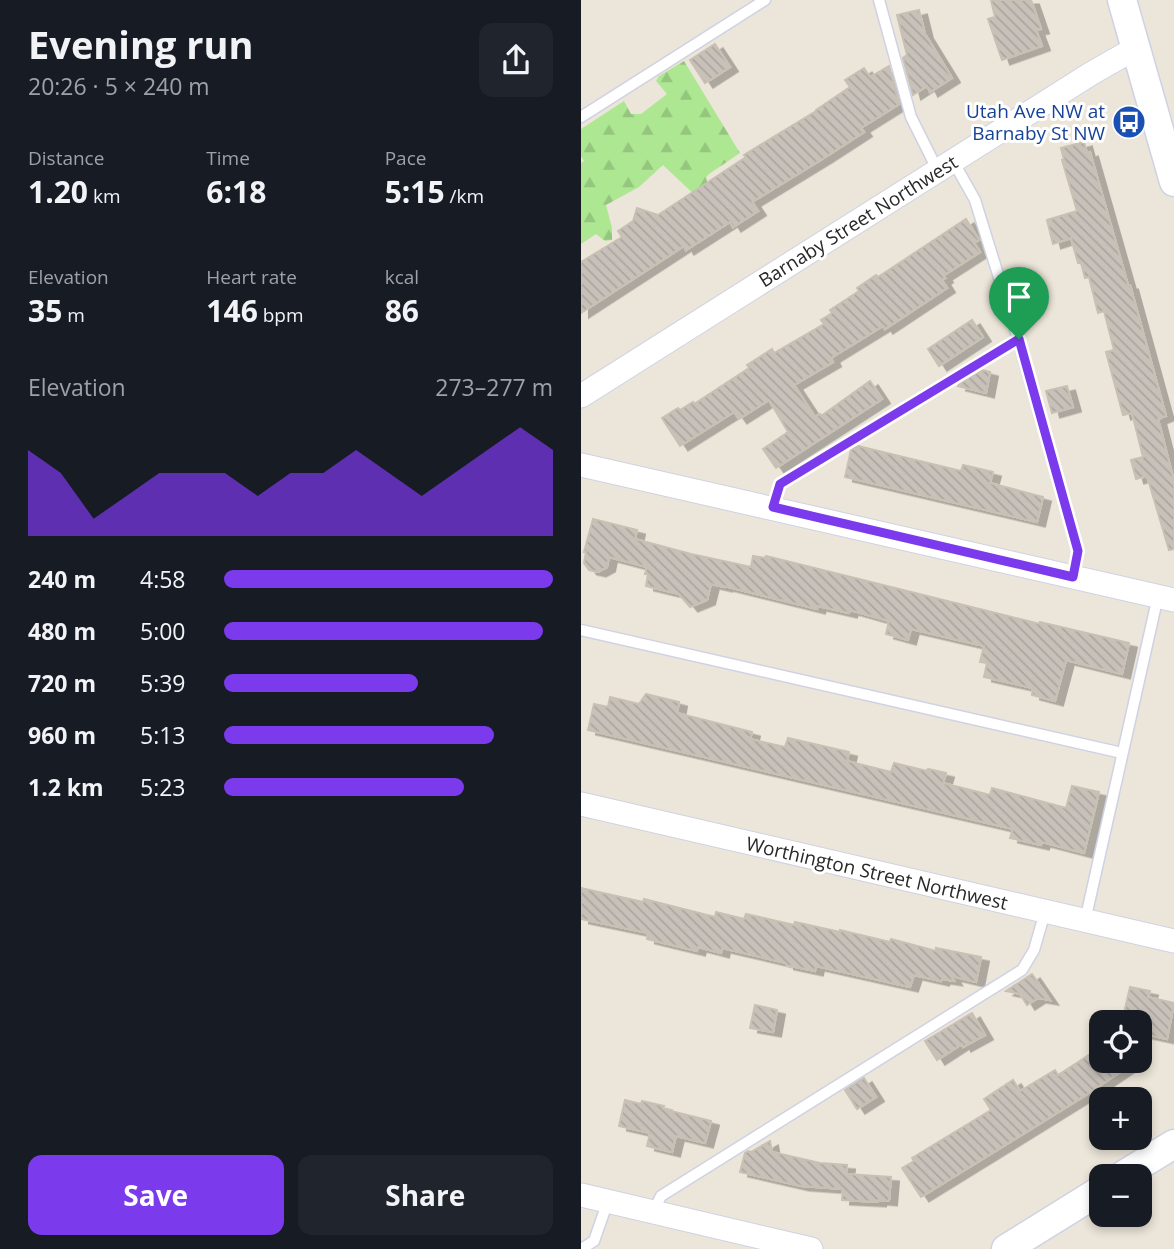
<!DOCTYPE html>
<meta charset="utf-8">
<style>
body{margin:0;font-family:"Open Sans",sans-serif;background:#20242c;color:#f1f3f6;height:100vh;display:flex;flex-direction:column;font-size:26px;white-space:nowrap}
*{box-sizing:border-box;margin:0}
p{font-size:23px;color:#9ea1a6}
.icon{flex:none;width:38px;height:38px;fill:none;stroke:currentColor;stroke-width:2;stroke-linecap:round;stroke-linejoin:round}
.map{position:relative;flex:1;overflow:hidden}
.details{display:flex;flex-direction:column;background:#171b24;width:581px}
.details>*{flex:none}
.fabs{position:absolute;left:508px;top:1010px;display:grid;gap:14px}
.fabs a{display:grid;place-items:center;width:63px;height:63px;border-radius:14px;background:#171b24;box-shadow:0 4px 10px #0003;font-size:35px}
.pin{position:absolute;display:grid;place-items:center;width:60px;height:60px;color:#fff;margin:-72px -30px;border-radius:50% 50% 50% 0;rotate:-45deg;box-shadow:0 0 7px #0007}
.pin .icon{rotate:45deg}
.round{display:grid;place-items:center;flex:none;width:74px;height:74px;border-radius:14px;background:#20242c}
.summary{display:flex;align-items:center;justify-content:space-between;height:119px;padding:0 28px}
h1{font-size:38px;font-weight:700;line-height:52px}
.metrics{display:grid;grid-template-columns:repeat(3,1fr);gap:10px;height:119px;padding:7px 28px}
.metrics div{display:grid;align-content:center}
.metrics b{font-size:30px;font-weight:700}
.metrics small{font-size:19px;font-weight:400}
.metrics p{font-size:19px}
.chart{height:196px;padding:14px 28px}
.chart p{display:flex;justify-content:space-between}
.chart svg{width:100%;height:126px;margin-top:7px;fill:#7c3aed;opacity:.7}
.action{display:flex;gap:14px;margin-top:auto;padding:14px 28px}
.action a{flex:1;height:80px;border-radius:14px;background:#7c3aed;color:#fff;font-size:28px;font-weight:700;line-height:80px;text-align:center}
.action a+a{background:#20242c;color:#f1f3f6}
ul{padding:0 28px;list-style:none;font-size:23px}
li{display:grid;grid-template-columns:112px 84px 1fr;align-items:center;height:52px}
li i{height:18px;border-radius:9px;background:#7c3aed}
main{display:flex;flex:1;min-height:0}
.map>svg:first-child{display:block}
</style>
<main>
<section class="details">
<div class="summary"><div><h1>Evening run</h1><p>20:26 · 5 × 240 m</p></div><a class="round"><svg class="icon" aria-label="share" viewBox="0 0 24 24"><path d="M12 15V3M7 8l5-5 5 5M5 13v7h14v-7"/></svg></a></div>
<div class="metrics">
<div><p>Distance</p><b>1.20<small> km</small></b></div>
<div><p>Time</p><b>6:18</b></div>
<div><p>Pace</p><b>5:15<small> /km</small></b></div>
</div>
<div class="metrics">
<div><p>Elevation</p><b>35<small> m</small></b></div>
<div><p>Heart rate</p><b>146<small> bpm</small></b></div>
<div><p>kcal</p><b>86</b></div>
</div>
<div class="chart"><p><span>Elevation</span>273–277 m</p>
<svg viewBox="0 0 160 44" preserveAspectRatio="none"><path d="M0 44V14L10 22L20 38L30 30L40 22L50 22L60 22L70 30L80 22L90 22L100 14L110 22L120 30L130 22L140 14L150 6L160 14V44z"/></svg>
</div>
<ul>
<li><b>240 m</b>4:58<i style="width:100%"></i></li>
<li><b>480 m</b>5:00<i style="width:97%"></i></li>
<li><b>720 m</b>5:39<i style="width:59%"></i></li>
<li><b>960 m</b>5:13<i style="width:82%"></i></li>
<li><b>1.2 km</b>5:23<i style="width:73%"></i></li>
</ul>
<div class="action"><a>Save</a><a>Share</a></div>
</section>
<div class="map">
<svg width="593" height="1249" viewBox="0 0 593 1249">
<defs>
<pattern id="forest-firs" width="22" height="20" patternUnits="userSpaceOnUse" patternTransform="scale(1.75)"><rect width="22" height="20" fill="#ade792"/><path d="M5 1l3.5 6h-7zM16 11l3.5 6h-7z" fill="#95c67e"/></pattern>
<pattern id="building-back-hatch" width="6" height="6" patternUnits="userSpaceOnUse" patternTransform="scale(1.75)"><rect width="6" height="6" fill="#c7c1b9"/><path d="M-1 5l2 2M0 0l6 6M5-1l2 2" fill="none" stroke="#aba69f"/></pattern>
<filter id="shadow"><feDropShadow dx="8" dy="4.5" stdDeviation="0" flood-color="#0004"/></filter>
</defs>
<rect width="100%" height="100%" fill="#ece5d9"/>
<path fill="url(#forest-firs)" d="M 103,61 L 159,153 L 128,174 L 125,177 L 129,195 L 118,199 L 82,165 L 58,187 L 25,205 L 31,228 L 31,240 L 24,241 L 15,234 L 0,244 L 0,163 L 3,161 L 0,156 L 0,129 L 43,101 L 50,114 L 60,114 L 86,94 L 75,81 L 78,76 Z"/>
<g fill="url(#building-back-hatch)" stroke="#c8c1b3" stroke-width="2" filter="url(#shadow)">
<path d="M 410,0 L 450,0 L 460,29 L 455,30 L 461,46 L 421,60 L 407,19 L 414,17 Z"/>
<path d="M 338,10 L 344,34 L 371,78 L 349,92 L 346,86 L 332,95 L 322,58 L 326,55 L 316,15 Z"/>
<path d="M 134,44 L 149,67 L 124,83 L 109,60 Z"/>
<path d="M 308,66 L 318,104 L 280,128 L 283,132 L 243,158 L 171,202 L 177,211 L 152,227 L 149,222 L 105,250 L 103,246 L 0,313 L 0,262 L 41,237 L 37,231 L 52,221 L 56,208 L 77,215 L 165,157 L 163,155 L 235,111 L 235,110 L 269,87 L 264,80 L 283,68 L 289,77 Z"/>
<path d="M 503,142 L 506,153 L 509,152 L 547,285 L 549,285 L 585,416 L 577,419 L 593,481 L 593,549 L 588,550 L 566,476 L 555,479 L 550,460 L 562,457 L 551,413 L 542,415 L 525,352 L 533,350 L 523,311 L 517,313 L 508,277 L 504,278 L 500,263 L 497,263 L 490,238 L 472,244 L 466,220 L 496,211 L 481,160 L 483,160 L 480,148 Z"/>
<path d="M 385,219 L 398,240 L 393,243 L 399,252 L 362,276 L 364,278 L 361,280 L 366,288 L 304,329 L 302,326 L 250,358 L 252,362 L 213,385 L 234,417 L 239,414 L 240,416 L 289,381 L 301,399 L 195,468 L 182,449 L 207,432 L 188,400 L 158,419 L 153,412 L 99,446 L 81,418 L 97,408 L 99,410 L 112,402 L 113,404 L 168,368 L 166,365 L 191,349 L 193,353 L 243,324 L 240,320 L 251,313 L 249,310 L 278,291 L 276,288 L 295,275 L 297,277 Z"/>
<path d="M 391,320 L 402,337 L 358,366 L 347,349 Z"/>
<path d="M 401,370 L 409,372 L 405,393 L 377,386 L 378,384 Z"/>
<path d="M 486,386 L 492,407 L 471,413 L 465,391 Z"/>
<path d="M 277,446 L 380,471 L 382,465 L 412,472 L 409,483 L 462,497 L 456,522 L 264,477 L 270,450 Z"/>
<path d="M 12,519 L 56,530 L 54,539 L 110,554 L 170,567 L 172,556 L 184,558 L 185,556 L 459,624 L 459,622 L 548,643 L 541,674 L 485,660 L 474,701 L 451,695 L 452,688 L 403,677 L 406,663 L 399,662 L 403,646 L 330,629 L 327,640 L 305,634 L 308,621 L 269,610 L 268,613 L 237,606 L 236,609 L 147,587 L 143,586 L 143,587 L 130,584 L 126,600 L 109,607 L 98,594 L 65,586 L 67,574 L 64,574 L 66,567 L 28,557 L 26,567 L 17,572 L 8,570 L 3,563 L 5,552 L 3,552 Z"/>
<path d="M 65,694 L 98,702 L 96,713 L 171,732 L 169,739 L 204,747 L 207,738 L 268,752 L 266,761 L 310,772 L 313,763 L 346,771 L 347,769 L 365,773 L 362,783 L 409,795 L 411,788 L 485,808 L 491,786 L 518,792 L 503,853 L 461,842 L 460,845 L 429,838 L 432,829 L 7,730 L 13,704 L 27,707 L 29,697 L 58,704 Z"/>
<path d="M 0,888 L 62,902 L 63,899 L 134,917 L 135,912 L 163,919 L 165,914 L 213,925 L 214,922 L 259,932 L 259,930 L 309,942 L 310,939 L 355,951 L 355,948 L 400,957 L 395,982 L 370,976 L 373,981 L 361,979 L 360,981 L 333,975 L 329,987 L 235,966 L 234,971 L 205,965 L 205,963 L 141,948 L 140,953 L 117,947 L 116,951 L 66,939 L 67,933 L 0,919 Z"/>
<path d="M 451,974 L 469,1000 L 457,998 L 446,1005 L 439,994 L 425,991 Z"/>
<path d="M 549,987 L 569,991 L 567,997 L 593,1003 L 586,1039 L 558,1033 L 558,1022 L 541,1022 Z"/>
<path d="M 174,1005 L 196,1010 L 192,1032 L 169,1028 Z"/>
<path d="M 391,1013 L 404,1035 L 382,1047 L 381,1044 L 356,1060 L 344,1041 Z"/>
<path d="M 520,1047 L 520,1060 L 557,1060 L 505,1095 L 340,1197 L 321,1168 L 333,1161 L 331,1158 L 410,1110 L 403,1099 L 432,1080 L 439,1091 L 474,1070 L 477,1075 Z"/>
<path d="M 283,1078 L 295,1097 L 276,1109 L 264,1090 Z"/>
<path d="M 44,1100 L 60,1104 L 61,1101 L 83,1106 L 82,1109 L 130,1121 L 124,1143 L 95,1136 L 91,1152 L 66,1146 L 69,1133 L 38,1126 Z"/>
<path d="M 189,1141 L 191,1152 L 239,1163 L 266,1165 L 265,1174 L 310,1177 L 308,1201 L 297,1200 L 297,1202 L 261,1200 L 262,1189 L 220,1186 L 159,1172 L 164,1153 L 167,1151 L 170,1152 Z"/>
</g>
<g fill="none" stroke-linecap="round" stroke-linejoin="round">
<defs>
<g id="service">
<path d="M 298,0 L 330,117 L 357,171"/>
<path d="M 0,117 L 184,0"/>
<path d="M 372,161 L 394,200 L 437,339 L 497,551 L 492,577"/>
<path d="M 192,507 L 199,484 L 437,339"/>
<path d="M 0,630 L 541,753"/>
<path d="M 504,921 L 577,596"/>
<path d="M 72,1212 L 80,1196 L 441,970 L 453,950 L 464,912"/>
<path d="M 0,1249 L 13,1241 L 27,1201"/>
</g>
<g id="minor">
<path d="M 0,396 L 511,73 L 555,48"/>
<path d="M 0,465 L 593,600"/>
<path d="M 0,804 L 593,941"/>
<path d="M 0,1195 L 230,1249"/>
</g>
<g id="tertiary">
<path d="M 541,0 L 593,182"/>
<path d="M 541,1176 L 593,1144"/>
<path d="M 425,1249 L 520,1190"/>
</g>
</defs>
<use href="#service" stroke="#cfd2e3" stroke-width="13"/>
<use href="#minor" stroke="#cfd2e3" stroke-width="25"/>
<use href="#tertiary" stroke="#cfd2e3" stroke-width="31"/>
<use href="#service" stroke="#fff" stroke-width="10"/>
<use href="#minor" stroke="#fff" stroke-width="23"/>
<use href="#tertiary" stroke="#fff" stroke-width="28"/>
</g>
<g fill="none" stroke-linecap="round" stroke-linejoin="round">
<defs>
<path id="route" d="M 438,339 L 497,551 L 492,577 L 192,507 L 199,484 Z"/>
</defs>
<use href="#route" stroke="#fff" stroke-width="14"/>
<use href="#route" stroke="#7c3aed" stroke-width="9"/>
</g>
<defs>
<symbol id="bus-disc" viewBox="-11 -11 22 22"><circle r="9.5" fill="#1a4fb4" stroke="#fff"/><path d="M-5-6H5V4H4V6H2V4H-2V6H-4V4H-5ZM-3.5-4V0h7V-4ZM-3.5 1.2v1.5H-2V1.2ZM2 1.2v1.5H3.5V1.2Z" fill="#fff"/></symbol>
</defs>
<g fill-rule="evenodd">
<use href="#bus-disc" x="529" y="103" width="38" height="38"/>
</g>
<g text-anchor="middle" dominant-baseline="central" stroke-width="6" stroke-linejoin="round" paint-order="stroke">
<g font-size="19" fill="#164399" stroke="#fff" text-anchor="end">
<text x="524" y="111">Utah Ave NW at<tspan x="524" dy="22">Barnaby St NW</tspan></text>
</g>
<g font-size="19" fill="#292929" stroke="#fff">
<text transform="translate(277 221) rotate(-32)">Barnaby Street Northwest</text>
<text transform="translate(296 873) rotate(13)">Worthington Street Northwest</text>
</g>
</g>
</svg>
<div class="fabs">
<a><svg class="icon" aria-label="locate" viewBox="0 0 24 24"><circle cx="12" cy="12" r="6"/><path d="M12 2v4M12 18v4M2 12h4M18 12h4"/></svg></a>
<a>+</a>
<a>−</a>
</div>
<div class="pin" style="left:438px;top:339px;background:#1e9e55"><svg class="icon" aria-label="arrive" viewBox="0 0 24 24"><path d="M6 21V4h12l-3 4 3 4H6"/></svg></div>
</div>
</main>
